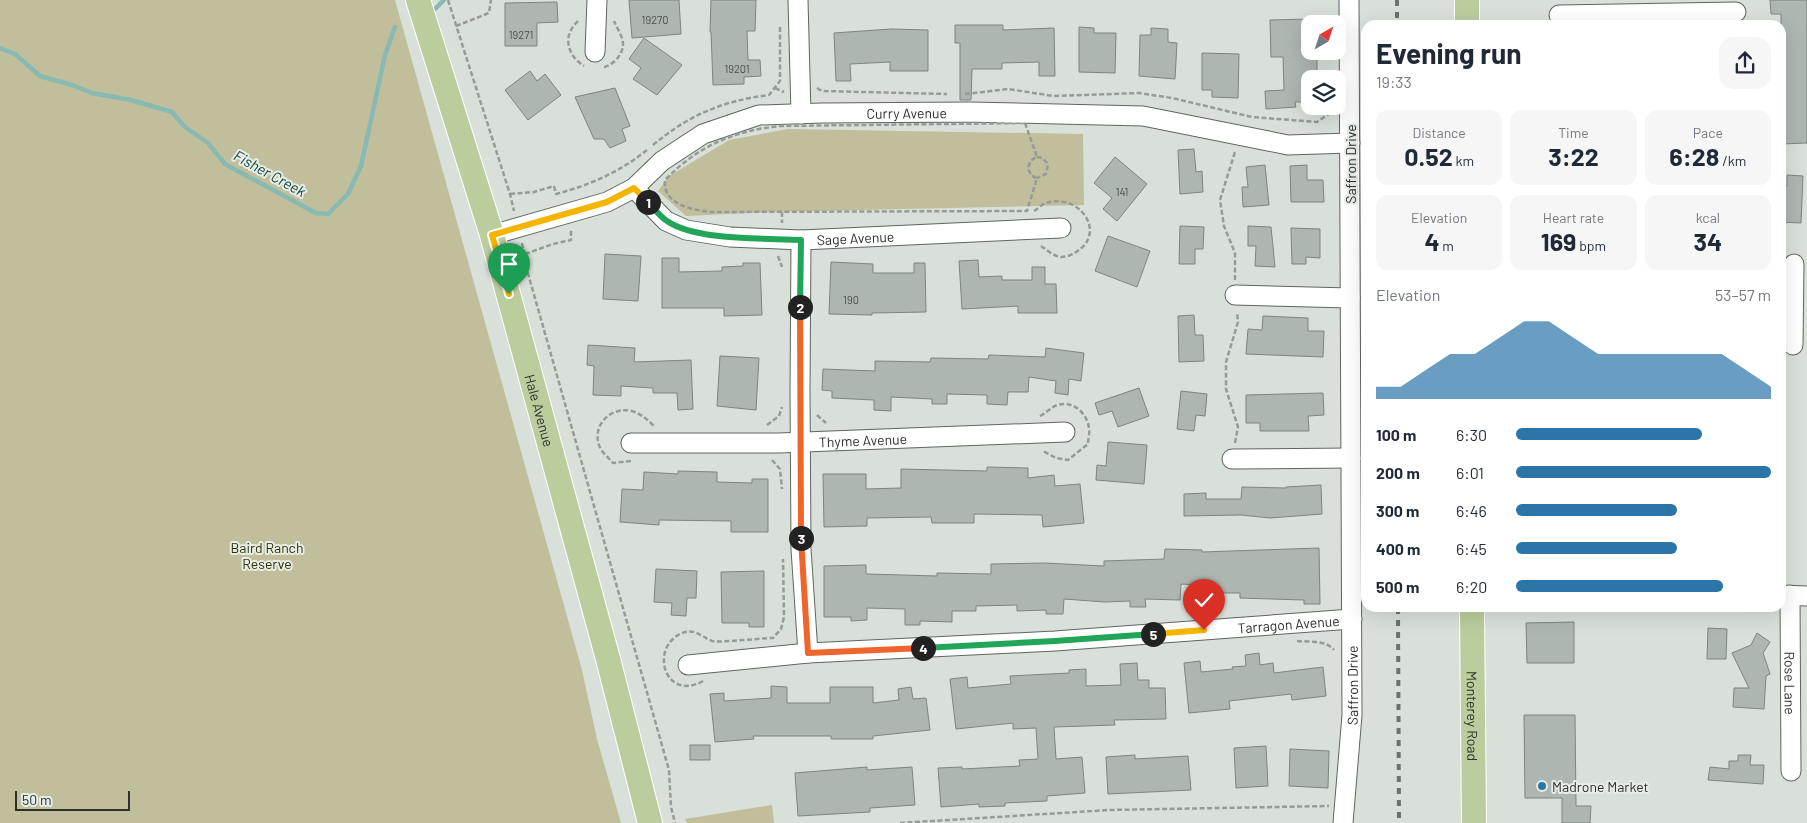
<!DOCTYPE html>
<meta charset="utf-8">
<style>
body{margin:0;font-family:Barlow,sans-serif;background:#f6f6f7;color:#1f2937;height:100vh;display:flex;flex-direction:column;font-size:19px;white-space:nowrap}
*{box-sizing:border-box;margin:0}
p{font-size:16px;color:#747a83}
.icon{flex:none;width:28px;height:28px;fill:none;stroke:currentColor;stroke-width:2;stroke-linecap:round;stroke-linejoin:round}
.map{position:relative;flex:1;overflow:hidden}
.sheet{position:absolute;left:1361px;top:20px;width:425px;height:592px;display:flex;flex-direction:column;background:#fff;border-radius:15px;box-shadow:0 5px 20px #0002}
.sheet>*{flex:none}
.needle{width:32px;rotate:39deg}
.buttons{position:absolute;left:1301px;top:15px;display:grid;gap:10px}
.buttons a{display:grid;place-items:center;width:45px;height:45px;border-radius:10px;background:#fff;box-shadow:0 5px 20px #0002;font-size:25px}
.scale{position:absolute;left:15px;bottom:12px;width:115px;box-sizing:border-box;padding-left:5px;border:2px solid #2d302d;border-top:0;font-size:14px;line-height:18px;white-space:nowrap;color:#2d302d;-webkit-text-stroke:4px #e6ede6;paint-order:stroke}
.pin{position:absolute;display:grid;place-items:center;width:42px;height:42px;color:#fff;margin:-51px -21px;border-radius:50% 50% 50% 0;rotate:-45deg;box-shadow:0 0 5px #0007}
.pin .icon{rotate:45deg}
.km{position:absolute;width:25px;height:25px;margin:-12px;border-radius:50%;background:#222;color:#fff;font-size:14px;line-height:25px;text-align:center}
.round{display:grid;place-items:center;flex:none;width:52px;height:52px;border-radius:15px;background:#f6f6f7}
.summary{display:flex;align-items:center;justify-content:space-between;height:85px;padding:0 15px}
h1{font-size:28px;font-weight:700;line-height:38px}
.figures{display:grid;grid-template-columns:repeat(3,1fr);gap:8px;height:85px;padding:5px 15px}
.figures div{display:grid;align-content:center;border-radius:12px;background:#f6f6f7;text-align:center}
.figures b{font-size:25px;font-weight:700}
.figures small{font-size:14px;font-weight:400}
.figures p{font-size:14px}
.chart{height:140px;padding:10px 15px}
.chart p{display:flex;justify-content:space-between}
.chart svg{width:100%;height:90px;margin-top:5px;fill:#2b75a8;opacity:.7}
ul{padding:0 15px;list-style:none;font-size:16px}
li{display:grid;grid-template-columns:80px 60px 1fr;align-items:center;height:38px}
li i{height:12px;border-radius:6px;background:#2b75a8}
.map>svg:first-child{display:block}
</style>
<div class="map">
<svg width="1807" height="823" viewBox="0 0 1807 823">
<rect width="100%" height="100%" fill="#d9e0d9"/>
<g fill="#c0be9b">
<path d="M 0,0 L 395,0 L 582,670 L 597,739 L 621,823 L 0,823 Z"/>
<path d="M 788,129 L 1083,134 L 1084,205 L 770,212 L 686,216 L 658,191 L 669,176 L 729,140 Z"/>
<path d="M 772,805 L 774,823 L 687,823 L 685,819 Z"/>
</g>
<g fill="none" stroke-linecap="round" stroke-linejoin="round">
<g stroke="#88b9b2" stroke-width="4.5">
<path d="M 432,12 L 444,0"/>
<path d="M 0,48 L 15,54 L 40,76 L 72,85 L 92,93 L 131,100 L 172,112 L 185,127 L 208,143 L 225,164 L 316,213 L 328,214 L 348,194 L 361,166 L 385,55 L 395,27"/>
</g>
</g>
<g fill="#adb6b1" stroke="#7d8581">
<path d="M 629,0 L 679,0 L 681,34 L 632,38 Z"/>
<path d="M 711,0 L 756,0 L 755,31 L 747,31 L 748,60 L 760,60 L 761,76 L 744,77 L 744,84 L 713,85 L 711,32 L 710,32 Z"/>
<path d="M 1770,0 L 1807,0 L 1807,143 L 1781,144 L 1781,14 L 1771,14 Z"/>
<path d="M 557,2 L 558,22 L 537,23 L 537,46 L 505,46 L 505,3 Z"/>
<path d="M 1310,19 L 1310,51 L 1317,51 L 1317,79 L 1310,79 L 1310,86 L 1304,86 L 1305,102 L 1295,102 L 1296,107 L 1266,109 L 1265,91 L 1284,90 L 1283,57 L 1271,57 L 1270,20 Z"/>
<path d="M 955,25 L 1003,25 L 1003,30 L 1054,28 L 1055,76 L 1039,76 L 1039,62 L 1002,63 L 1002,69 L 972,69 L 971,100 L 960,100 L 960,43 L 955,43 Z"/>
<path d="M 1079,27 L 1094,28 L 1094,33 L 1116,33 L 1115,73 L 1079,72 Z"/>
<path d="M 1151,28 L 1168,29 L 1168,42 L 1177,43 L 1175,79 L 1139,76 L 1140,35 L 1151,35 Z"/>
<path d="M 891,29 L 928,30 L 928,71 L 890,71 L 890,62 L 850,64 L 851,81 L 836,81 L 834,33 Z"/>
<path d="M 644,38 L 682,65 L 657,95 L 633,79 L 641,68 L 629,59 Z"/>
<path d="M 1202,53 L 1239,54 L 1238,98 L 1212,97 L 1212,90 L 1202,90 Z"/>
<path d="M 530,71 L 537,81 L 545,74 L 561,95 L 528,120 L 505,90 Z"/>
<path d="M 615,88 L 630,126 L 622,129 L 626,141 L 610,148 L 604,139 L 594,139 L 575,97 Z"/>
<path d="M 1194,149 L 1196,172 L 1202,171 L 1203,192 L 1180,194 L 1178,150 Z"/>
<path d="M 1115,157 L 1147,184 L 1117,221 L 1103,209 L 1112,198 L 1094,183 Z"/>
<path d="M 1265,165 L 1269,205 L 1243,207 L 1242,187 L 1248,187 L 1246,167 Z"/>
<path d="M 1307,165 L 1307,180 L 1323,180 L 1324,202 L 1291,202 L 1290,166 Z"/>
<path d="M 1787,175 L 1803,176 L 1801,223 L 1781,222 L 1781,186 L 1787,186 Z"/>
<path d="M 1180,226 L 1204,227 L 1203,249 L 1195,249 L 1195,264 L 1179,264 Z"/>
<path d="M 1248,226 L 1271,227 L 1275,267 L 1255,266 L 1256,246 L 1248,246 Z"/>
<path d="M 1291,228 L 1320,229 L 1320,258 L 1306,257 L 1306,264 L 1292,264 Z"/>
<path d="M 1108,236 L 1150,251 L 1137,287 L 1095,271 Z"/>
<path d="M 605,254 L 641,256 L 638,301 L 603,299 Z"/>
<path d="M 662,258 L 679,258 L 679,272 L 722,271 L 722,267 L 743,266 L 743,263 L 760,263 L 762,315 L 724,316 L 724,308 L 662,308 Z"/>
<path d="M 978,260 L 979,277 L 1002,276 L 1002,280 L 1032,280 L 1032,267 L 1045,267 L 1045,284 L 1056,284 L 1057,313 L 1018,313 L 1018,306 L 962,309 L 959,261 Z"/>
<path d="M 831,262 L 873,264 L 873,273 L 914,273 L 914,263 L 925,263 L 926,312 L 872,313 L 872,315 L 829,314 Z"/>
<path d="M 1194,315 L 1195,335 L 1203,335 L 1204,361 L 1179,362 L 1178,316 Z"/>
<path d="M 1263,316 L 1308,318 L 1308,331 L 1324,331 L 1323,357 L 1246,354 L 1248,329 L 1262,330 Z"/>
<path d="M 588,345 L 635,348 L 634,362 L 691,360 L 693,409 L 678,410 L 677,393 L 653,393 L 653,388 L 621,386 L 621,396 L 593,395 L 594,366 L 587,365 Z"/>
<path d="M 1046,348 L 1084,353 L 1081,381 L 1069,379 L 1068,395 L 1055,393 L 1056,381 L 1029,377 L 1028,392 L 1008,392 L 1007,405 L 987,404 L 987,395 L 947,394 L 947,404 L 932,404 L 932,399 L 891,397 L 891,411 L 874,410 L 874,400 L 832,398 L 832,391 L 822,390 L 823,369 L 875,371 L 875,361 L 930,362 L 931,358 L 988,359 L 989,355 L 1045,357 Z"/>
<path d="M 720,356 L 759,358 L 756,410 L 717,406 Z"/>
<path d="M 1139,388 L 1149,416 L 1118,427 L 1112,411 L 1099,415 L 1095,403 Z"/>
<path d="M 1181,391 L 1207,394 L 1205,416 L 1196,415 L 1194,431 L 1177,429 Z"/>
<path d="M 1323,393 L 1324,415 L 1308,416 L 1309,431 L 1260,431 L 1260,423 L 1246,423 L 1246,395 Z"/>
<path d="M 1108,442 L 1147,445 L 1144,484 L 1096,480 L 1097,465 L 1106,466 Z"/>
<path d="M 987,467 L 1028,468 L 1028,478 L 1054,475 L 1055,486 L 1080,484 L 1084,523 L 1043,527 L 1042,515 L 974,514 L 974,523 L 932,523 L 931,517 L 867,518 L 867,526 L 824,527 L 823,474 L 866,474 L 866,489 L 901,488 L 901,469 L 987,471 Z"/>
<path d="M 678,471 L 717,472 L 717,482 L 752,483 L 752,479 L 768,479 L 768,532 L 731,532 L 731,521 L 659,520 L 659,525 L 620,522 L 622,489 L 643,490 L 644,472 L 678,474 Z"/>
<path d="M 1321,485 L 1322,514 L 1270,518 L 1241,515 L 1184,516 L 1184,494 L 1206,493 L 1206,499 L 1241,499 L 1242,487 L 1286,488 L 1286,487 Z"/>
<path d="M 1319,548 L 1320,604 L 1304,604 L 1304,600 L 1240,598 L 1240,593 L 1214,593 L 1214,586 L 1181,584 L 1180,600 L 1145,599 L 1146,607 L 1130,607 L 1130,601 L 1105,602 L 1064,599 L 1063,614 L 1046,614 L 1046,610 L 1017,611 L 1017,605 L 976,606 L 976,611 L 952,611 L 952,622 L 920,621 L 920,625 L 905,625 L 905,609 L 867,608 L 867,620 L 851,621 L 851,617 L 824,617 L 824,566 L 866,565 L 866,574 L 937,576 L 937,573 L 991,574 L 991,564 L 1045,563 L 1104,566 L 1104,561 L 1164,559 L 1165,549 L 1202,550 L 1202,552 Z"/>
<path d="M 656,569 L 697,571 L 696,598 L 687,598 L 686,616 L 671,615 L 672,603 L 654,602 Z"/>
<path d="M 764,571 L 764,627 L 749,627 L 749,623 L 722,623 L 721,572 Z"/>
<path d="M 1574,622 L 1574,663 L 1527,663 L 1526,623 Z"/>
<path d="M 1708,628 L 1727,629 L 1726,659 L 1707,659 Z"/>
<path d="M 1757,633 L 1770,642 L 1763,653 L 1770,674 L 1766,676 L 1764,709 L 1733,707 L 1734,688 L 1749,688 L 1732,653 L 1751,645 Z"/>
<path d="M 1259,653 L 1260,665 L 1273,663 L 1274,673 L 1323,667 L 1326,696 L 1292,700 L 1291,694 L 1229,701 L 1230,709 L 1189,713 L 1184,663 L 1200,661 L 1201,672 L 1233,669 L 1232,667 L 1246,666 L 1245,655 Z"/>
<path d="M 1137,663 L 1138,680 L 1149,680 L 1149,688 L 1165,688 L 1166,719 L 1114,720 L 1115,725 L 1054,727 L 1056,759 L 1082,757 L 1085,793 L 1047,796 L 1047,801 L 1005,803 L 1005,806 L 979,807 L 979,804 L 941,807 L 938,768 L 962,767 L 962,769 L 1020,766 L 1019,760 L 1038,759 L 1036,728 L 1013,729 L 1013,723 L 956,729 L 950,679 L 967,677 L 968,688 L 1011,684 L 1010,676 L 1069,673 L 1069,670 L 1086,669 L 1086,686 L 1121,685 L 1120,664 Z"/>
<path d="M 771,686 L 787,687 L 787,703 L 830,703 L 830,687 L 873,687 L 873,703 L 899,700 L 898,689 L 911,687 L 913,699 L 926,698 L 930,730 L 873,736 L 873,739 L 831,739 L 831,736 L 753,736 L 754,739 L 715,742 L 710,694 L 724,693 L 724,701 L 771,698 Z"/>
<path d="M 1524,715 L 1575,715 L 1576,806 L 1591,806 L 1590,823 L 1562,823 L 1562,798 L 1525,798 Z"/>
<rect x="690" y="745" width="20" height="15"/>
<path d="M 1266,746 L 1268,786 L 1236,788 L 1234,748 Z"/>
<path d="M 1290,749 L 1329,751 L 1328,788 L 1289,786 Z"/>
<path d="M 1135,755 L 1135,759 L 1188,756 L 1191,790 L 1108,794 L 1106,757 Z"/>
<path d="M 1738,755 L 1751,755 L 1750,765 L 1764,765 L 1763,784 L 1708,780 L 1710,767 L 1729,769 L 1729,761 L 1738,761 Z"/>
<path d="M 867,767 L 867,770 L 912,767 L 915,805 L 870,808 L 870,812 L 798,816 L 795,773 Z"/>
</g>
<g fill="none" stroke-linecap="round" stroke-linejoin="round">
<defs>
<g id="minor">
<path d="M 798,0 L 801,114"/>
<path d="M 1559,15 L 1736,12"/>
<path d="M 595,52 L 597,0"/>
<path id="s1" d="M 634,188 L 666,221 L 686,230 L 730,237 L 801,240 L 1061,228"/>
<path id="s2" d="M 492,235 L 607,202 L 634,188 L 662,161 L 703,134 L 759,115 L 822,113 L 969,112 L 1143,116 L 1288,145 L 1350,143"/>
<path d="M 801,240 L 800,392 L 801,549 L 808,653"/>
<path d="M 1235,295 L 1350,298"/>
<path d="M 1793,345 L 1794,264"/>
<path id="s3" d="M 631,443 L 779,443 L 1065,432"/>
<path d="M 1232,459 L 1351,458"/>
<path d="M 1781,595 L 1807,596"/>
<path id="s4" d="M 1790,595 L 1791,771"/>
<path id="s5" d="M 688,665 L 808,653 L 1055,641 L 1352,619"/>
<path id="s6" d="M 1343,823 L 1352,715 L 1349,0"/>
</g>
<g id="major">
<path id="s7" d="M 418,0 L 492,235 L 608,659 L 650,823"/>
<path d="M 1467,0 L 1467,25"/>
<path id="s8" d="M 1472,608 L 1474,823"/>
</g>
</defs>
<use href="#minor" stroke="#5f655f" stroke-width="21"/>
<use href="#major" stroke="#fff" stroke-width="26"/>
<g stroke="#969b96" stroke-width="2.5" stroke-dasharray="5 2.5" stroke-linecap="butt">
<path d="M 448,0 L 510,194 L 514,211"/>
<path d="M 578,21 C 562,36 567,55 584,66"/>
<path d="M 456,26 L 489,13 L 491,0"/>
<path d="M 604,67 C 613,65 623,55 623,44 C 623,37 617,28 614,21"/>
<path d="M 775,88 L 784,92"/>
<path d="M 817,88 L 822,91 L 947,94"/>
<path d="M 965,94 L 1008,89 L 1054,96 L 1139,93 L 1172,98 L 1252,117 L 1317,122 L 1333,111"/>
<path d="M 1025,123 L 1037,157 C 1031,159 1029,163 1028,169 L 1032,176 L 1037,178 L 1027,211 L 711,212 C 692,210 662,204 665,180 C 698,146 733,131 780,126 Z"/>
<path d="M 653,145 C 689,115 722,101 769,95 L 780,81 L 780,26"/>
<path d="M 1037,157 L 1042,158 L 1048,164 L 1046,174 L 1037,178"/>
<path d="M 510,194 L 534,192 L 554,186 L 556,194 C 590,185 622,171 648,149"/>
<path d="M 1034,211 C 1038,209 1042,204 1046,203 C 1079,192 1108,233 1076,252 C 1072,255 1066,257 1061,257 C 1053,256 1047,250 1041,246"/>
<path d="M 782,212 L 782,223"/>
<path d="M 522,243 L 527,270 L 669,770 L 671,807 L 675,823"/>
<path d="M 525,254 L 553,244 L 571,240 L 571,230"/>
<path d="M 778,256 L 782,267"/>
<path d="M 1235,280 L 1235,253 L 1224,226 L 1220,200 L 1235,152"/>
<path d="M 817,415 L 826,423"/>
<path d="M 1040,416 C 1046,413 1050,408 1057,405 C 1073,400 1087,413 1089,428 C 1090,433 1088,439 1088,444 L 1068,460 L 1056,458 L 1043,451"/>
<path d="M 767,425 L 779,416 L 782,407"/>
<path d="M 1235,443 L 1238,427 L 1226,389 L 1226,362 L 1238,322 L 1237,312"/>
<path d="M 772,460 L 780,469 L 782,489"/>
<path d="M 631,461 L 613,463 C 609,458 601,452 599,445 C 592,425 611,406 632,411 C 641,414 647,419 654,426"/>
<path d="M 1297,641 C 1310,642 1326,640 1334,650"/>
<path d="M 703,681 C 666,702 649,650 680,634 C 694,627 700,636 712,641 C 718,643 763,638 773,638 L 781,629 L 784,617 L 783,559"/>
<path d="M 900,823 L 1109,810 L 1329,806"/>
</g>
<use href="#minor" stroke="#fff" stroke-width="19"/>
<use href="#major" stroke="#bbcd9d" stroke-width="24"/>
<g stroke="#6d726d" stroke-width="4" stroke-dasharray="6 6" stroke-linecap="butt">
<path d="M 1397,0 L 1397,25"/>
<path d="M 1398,608 L 1399,823"/>
</g>
</g>
<g fill="none" stroke-linecap="round" stroke-linejoin="round">
<defs>
<path id="split-1" d="M 509,294 L 492,235 L 607,202 L 634,188 L 648,202"/>
<path id="split-2" d="M 648,202 C 654,208 660,217 667,221 C 696,241 765,238 801,240 L 800,307"/>
<path id="split-3" d="M 800,307 L 801,538"/>
<path id="split-4" d="M 801,538 L 808,653 L 923,648"/>
<path id="split-5" d="M 923,648 L 1055,641 L 1153,634"/>
<path id="split-6" d="M 1153,634 L 1204,630"/>
</defs>
<use href="#split-1" stroke="#fff" stroke-width="10"/>
<use href="#split-2" stroke="#fff" stroke-width="10"/>
<use href="#split-3" stroke="#fff" stroke-width="10"/>
<use href="#split-4" stroke="#fff" stroke-width="10"/>
<use href="#split-5" stroke="#fff" stroke-width="10"/>
<use href="#split-6" stroke="#fff" stroke-width="10"/>
<use href="#split-1" stroke="#f5b400" stroke-width="6"/>
<use href="#split-2" stroke="#22a559" stroke-width="6"/>
<use href="#split-3" stroke="#f0652b" stroke-width="6"/>
<use href="#split-4" stroke="#f0652b" stroke-width="6"/>
<use href="#split-5" stroke="#22a559" stroke-width="6"/>
<use href="#split-6" stroke="#f5b400" stroke-width="6"/>
</g>
<circle fill="#2b75a8" stroke="#e6ede6" stroke-width="2" cx="1542" cy="786" r="5"/>
<g text-anchor="middle" dominant-baseline="central" stroke-width="4" stroke-linejoin="round" paint-order="stroke">
<g font-size="11" fill="#4d524e">
<text x="655" y="19">19270</text>
<text x="521" y="34">19271</text>
<text x="737" y="68">19201</text>
<text x="1122" y="191">141</text>
<text x="851" y="299">190</text>
</g>
<g font-size="14" fill="#2d302d" stroke="#e6ede6">
<text stroke="none"><textPath href="#s2" startOffset="445">Curry Avenue</textPath></text>
<text transform="translate(1350 164) rotate(-90)">Saffron Drive</text>
<text stroke="none"><textPath href="#s1" startOffset="238">Sage Avenue</textPath></text>
<text stroke="none"><textPath href="#s7" startOffset="428">Hale Avenue</textPath></text>
<text stroke="none"><textPath href="#s3" startOffset="232">Thyme Avenue</textPath></text>
<text stroke="none"><textPath href="#s5" startOffset="602">Tarragon Avenue</textPath></text>
<text stroke="none"><textPath href="#s4" startOffset="88">Rose Lane</textPath></text>
<text stroke="none"><textPath href="#s6" startOffset="138">Saffron Drive</textPath></text>
<text stroke="none"><textPath href="#s8" startOffset="108">Monterey Road</textPath></text>
</g>
<g font-size="14" fill="#343000" stroke="#e6ede6">
<text x="267" y="547">Baird Ranch<tspan x="267" dy="16">Reserve</tspan></text>
</g>
<g font-size="14" fill="#2d302d" stroke="#e6ede6" text-anchor="start">
<text x="1552" y="786">Madrone Market</text>
</g>
<g font-size="15" font-style="italic" fill="#1a4741" stroke="#e6ede6">
<text transform="translate(270 173) rotate(29)">Fisher Creek</text>
</g>
</g>
</svg>
<div class="buttons">
<a><svg class="needle" viewBox="-14 -14 28 28"><path d="M0-13l5 13h-10z" fill="#e53935"/><path d="M0 13l5-13h-10z" fill="#747a83"/></svg></a>
<a><svg class="icon" aria-label="layers" viewBox="0 0 24 24"><path d="M12 4l9 5-9 5-9-5zM3 14l9 5 9-5"/></svg></a>
</div>
<div class="scale">50 m</div>
<div class="pin" style="left:509px;top:294px;background:#1e9e55"><svg class="icon" aria-label="arrive" viewBox="0 0 24 24"><path d="M6 21V4h12l-3 4 3 4H6"/></svg></div>
<div class="pin" style="left:1204px;top:630px;background:#d93025"><svg class="icon" aria-label="check" viewBox="0 0 24 24"><path d="M5 12l5 5 9-10"/></svg></div>
<b class="km" style="left:648px;top:202px">1</b>
<b class="km" style="left:800px;top:307px">2</b>
<b class="km" style="left:801px;top:538px">3</b>
<b class="km" style="left:923px;top:648px">4</b>
<b class="km" style="left:1153px;top:634px">5</b>
<section class="sheet">
<div class="summary"><div><h1>Evening run</h1><p>19:33</p></div><a class="round"><svg class="icon" aria-label="share" viewBox="0 0 24 24"><path d="M12 15V3M7 8l5-5 5 5M5 13v7h14v-7"/></svg></a></div>
<div class="figures">
<div><p>Distance</p><b>0.52<small> km</small></b></div>
<div><p>Time</p><b>3:22</b></div>
<div><p>Pace</p><b>6:28<small> /km</small></b></div>
</div>
<div class="figures">
<div><p>Elevation</p><b>4<small> m</small></b></div>
<div><p>Heart rate</p><b>169<small> bpm</small></b></div>
<div><p>kcal</p><b>34</b></div>
</div>
<div class="chart"><p><span>Elevation</span>53–57 m</p>
<svg viewBox="0 0 160 44" preserveAspectRatio="none"><path d="M0 44V38L10 38L20 30L30 22L40 22L50 14L60 6L70 6L80 14L90 22L100 22L110 22L120 22L130 22L140 22L150 30L160 38V44z"/></svg>
</div>
<ul>
<li><b>100 m</b>6:30<i style="width:73%"></i></li>
<li><b>200 m</b>6:01<i style="width:100%"></i></li>
<li><b>300 m</b>6:46<i style="width:63%"></i></li>
<li><b>400 m</b>6:45<i style="width:63%"></i></li>
<li><b>500 m</b>6:20<i style="width:81%"></i></li>
</ul>
</section>
</div>
